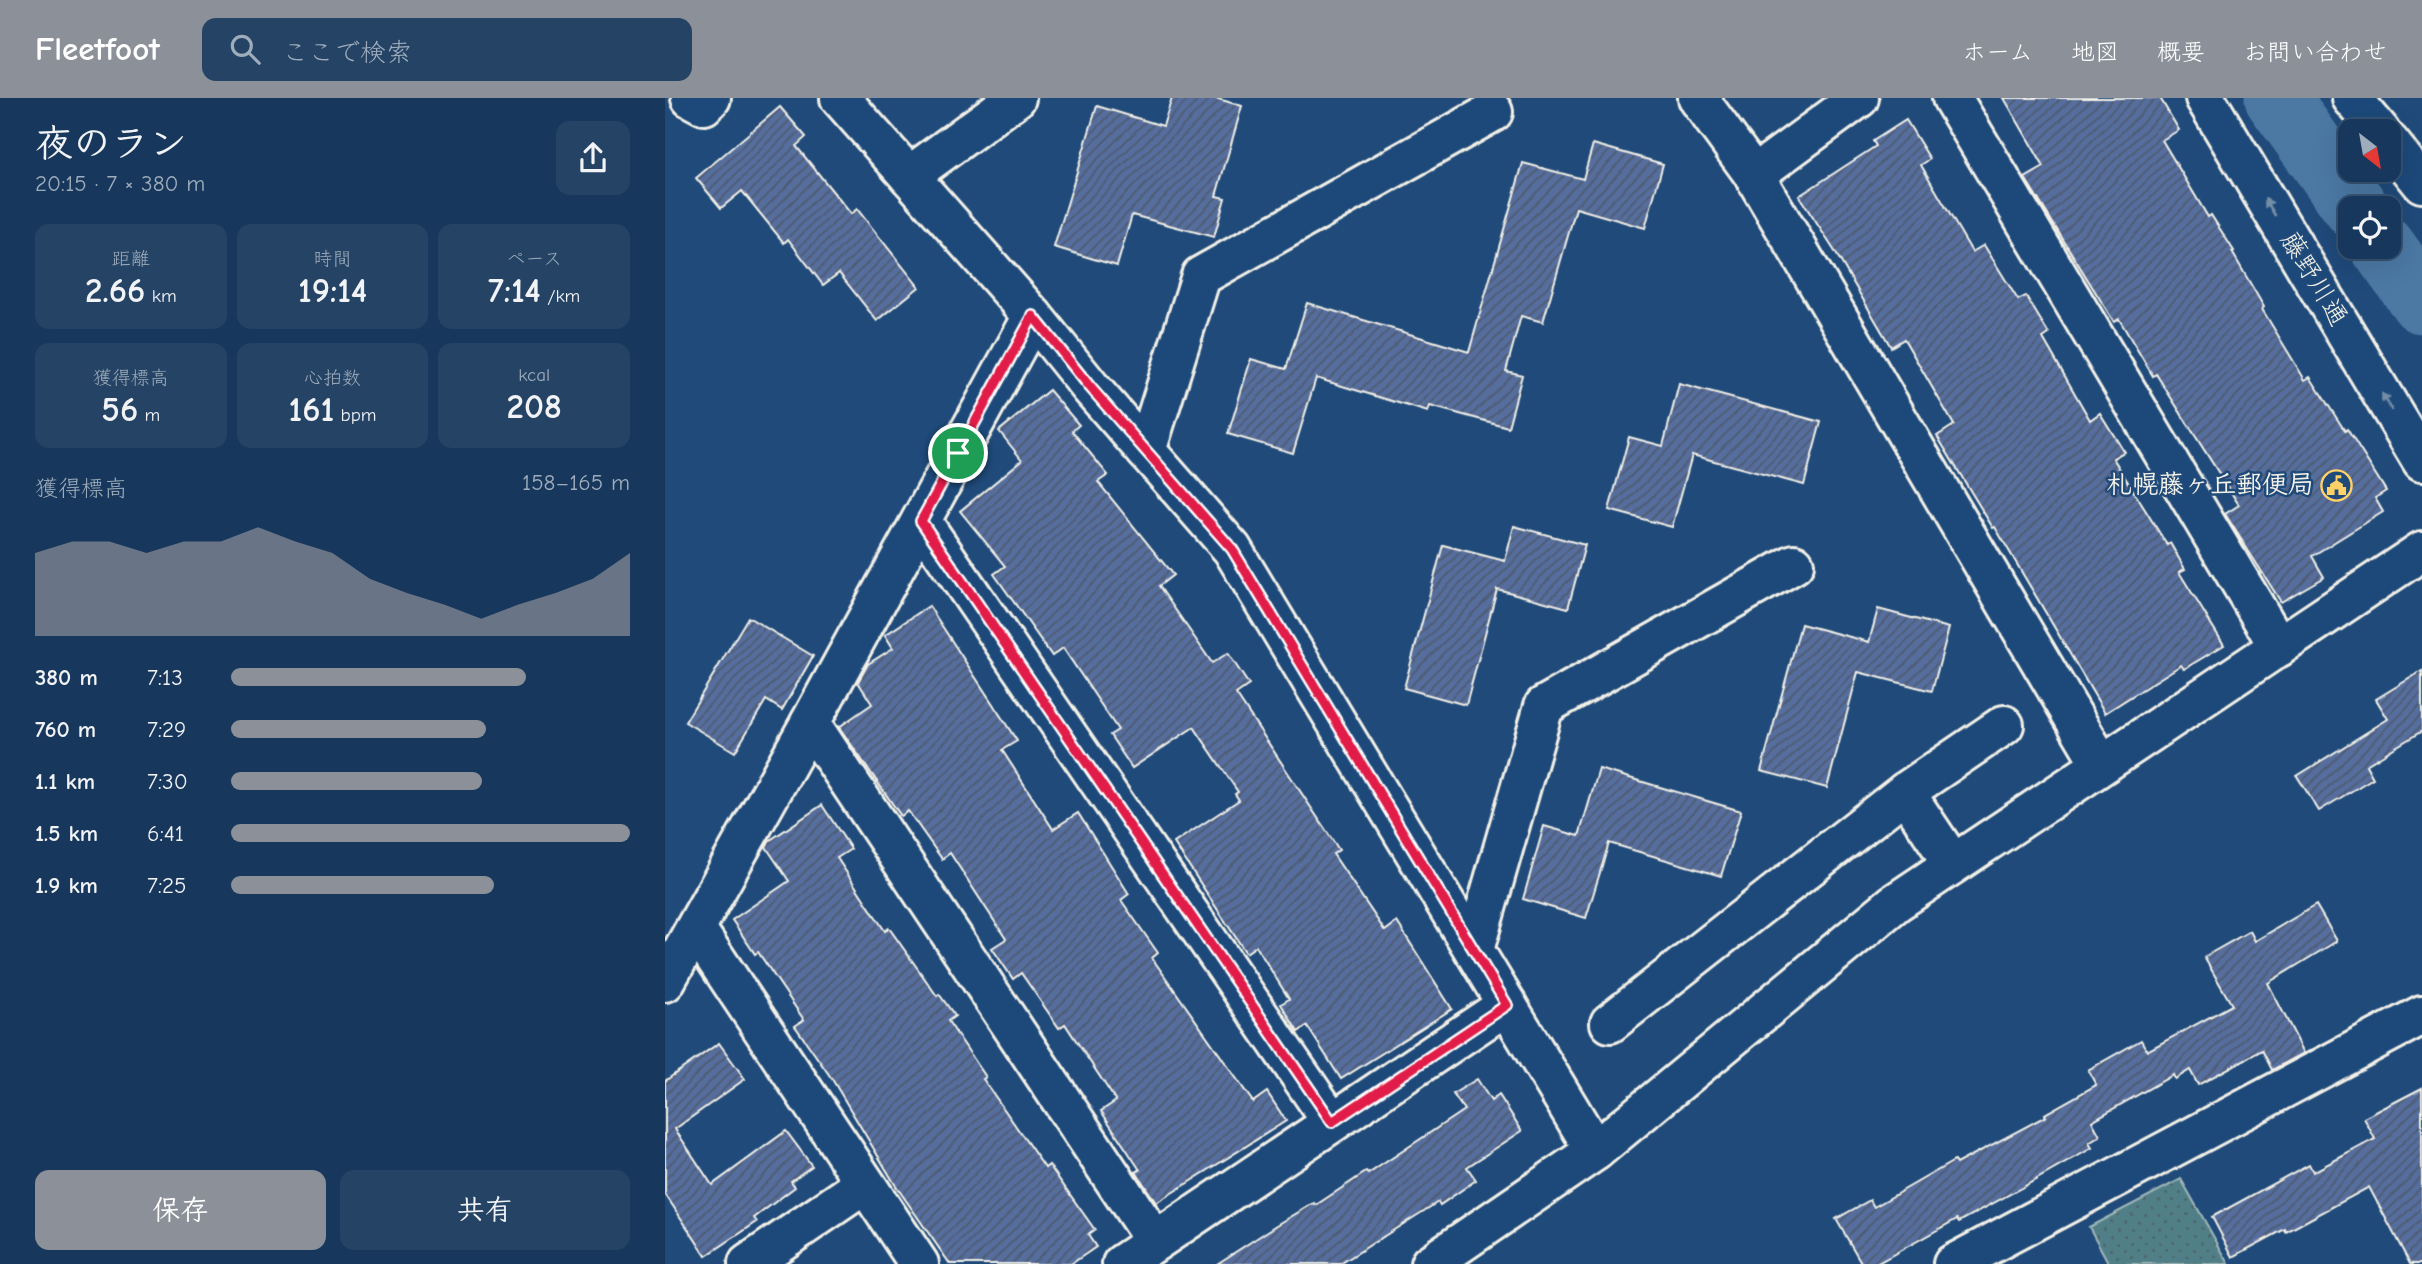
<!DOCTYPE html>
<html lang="ja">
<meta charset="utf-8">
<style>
body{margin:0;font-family:"Comic Neue","Klee One",sans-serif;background:#244365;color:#f1f3f6;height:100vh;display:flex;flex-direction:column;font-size:26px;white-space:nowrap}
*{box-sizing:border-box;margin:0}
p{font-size:23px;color:#9eacbb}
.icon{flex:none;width:38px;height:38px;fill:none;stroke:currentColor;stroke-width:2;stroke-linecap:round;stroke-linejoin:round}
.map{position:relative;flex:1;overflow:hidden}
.side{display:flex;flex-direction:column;background:#17385c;width:665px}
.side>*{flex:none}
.needle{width:46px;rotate:149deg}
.fabs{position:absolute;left:1673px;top:21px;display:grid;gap:14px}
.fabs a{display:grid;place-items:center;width:63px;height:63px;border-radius:14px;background:#17385c;box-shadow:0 7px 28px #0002,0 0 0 2px #365272;font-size:35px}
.pin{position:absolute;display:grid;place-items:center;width:60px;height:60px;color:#fff;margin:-30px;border:4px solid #fff;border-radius:50%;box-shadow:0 2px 7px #0007}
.round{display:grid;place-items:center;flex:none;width:74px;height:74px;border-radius:14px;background:#244365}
.head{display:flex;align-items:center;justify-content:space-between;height:119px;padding:0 35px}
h1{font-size:38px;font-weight:700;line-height:52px}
.metrics{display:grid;grid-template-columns:repeat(3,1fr);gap:10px;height:119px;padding:7px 35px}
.metrics div{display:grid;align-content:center;border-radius:14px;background:#244365;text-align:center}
.metrics b{font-size:35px;font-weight:700}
.metrics small{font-size:19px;font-weight:400}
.metrics p{font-size:19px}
.chart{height:196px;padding:14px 35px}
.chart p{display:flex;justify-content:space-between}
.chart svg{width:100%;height:126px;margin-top:7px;fill:#8c9099;opacity:.7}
.primary-button{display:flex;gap:14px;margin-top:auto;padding:14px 35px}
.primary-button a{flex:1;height:80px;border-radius:14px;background:#8c9099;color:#fff;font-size:28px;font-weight:700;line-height:80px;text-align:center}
.primary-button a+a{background:#244365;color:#f1f3f6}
ul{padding:0 35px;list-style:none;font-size:23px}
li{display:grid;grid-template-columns:112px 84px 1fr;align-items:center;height:52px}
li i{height:18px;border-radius:9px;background:#8c9099}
header{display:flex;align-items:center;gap:42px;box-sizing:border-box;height:98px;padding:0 35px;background:#8c9099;color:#fff}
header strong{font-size:33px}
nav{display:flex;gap:38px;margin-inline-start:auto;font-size:24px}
.search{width:490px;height:63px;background:#244365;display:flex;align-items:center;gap:18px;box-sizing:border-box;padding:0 24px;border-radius:14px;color:#9eacbb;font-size:26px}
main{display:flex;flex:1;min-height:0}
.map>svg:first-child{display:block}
</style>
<header>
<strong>Fleetfoot</strong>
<div class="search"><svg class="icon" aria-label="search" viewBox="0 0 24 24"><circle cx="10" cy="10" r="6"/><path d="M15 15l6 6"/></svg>ここで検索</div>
<nav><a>ホーム</a><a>地図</a><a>概要</a><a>お問い合わせ</a></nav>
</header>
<main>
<section class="side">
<div class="head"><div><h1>夜のラン</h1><p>20:15 · 7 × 380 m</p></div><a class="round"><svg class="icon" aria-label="share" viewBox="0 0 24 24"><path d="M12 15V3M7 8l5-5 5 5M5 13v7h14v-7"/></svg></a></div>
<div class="metrics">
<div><p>距離</p><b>2.66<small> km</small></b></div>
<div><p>時間</p><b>19:14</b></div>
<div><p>ペース</p><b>7:14<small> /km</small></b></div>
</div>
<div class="metrics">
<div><p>獲得標高</p><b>56<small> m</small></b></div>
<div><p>心拍数</p><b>161<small> bpm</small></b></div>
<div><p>kcal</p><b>208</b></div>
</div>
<div class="chart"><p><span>獲得標高</span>158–165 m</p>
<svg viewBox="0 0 160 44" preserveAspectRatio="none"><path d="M0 44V15L10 11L20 11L30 15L40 11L50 11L60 6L70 11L80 15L90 24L100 29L110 33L120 38L130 33L140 29L150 24L160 15V44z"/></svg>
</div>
<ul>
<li><b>380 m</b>7:13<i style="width:74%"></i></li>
<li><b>760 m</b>7:29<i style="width:64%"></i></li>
<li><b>1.1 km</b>7:30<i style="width:63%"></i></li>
<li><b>1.5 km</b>6:41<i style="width:100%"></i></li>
<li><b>1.9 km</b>7:25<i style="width:66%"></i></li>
</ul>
<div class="primary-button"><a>保存</a><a>共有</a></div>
</section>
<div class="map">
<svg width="1757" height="1166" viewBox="0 0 1757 1166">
<defs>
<pattern id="park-dots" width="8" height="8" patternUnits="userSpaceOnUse" patternTransform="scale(1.75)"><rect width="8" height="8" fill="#517f88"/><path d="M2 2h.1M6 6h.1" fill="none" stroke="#4d666a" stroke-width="1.8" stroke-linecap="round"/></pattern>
<pattern id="building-hatch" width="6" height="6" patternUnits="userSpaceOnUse" patternTransform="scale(1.75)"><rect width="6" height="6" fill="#556e9e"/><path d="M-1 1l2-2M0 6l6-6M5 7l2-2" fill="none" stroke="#4e596e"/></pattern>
</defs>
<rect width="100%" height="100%" fill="#1f4a7a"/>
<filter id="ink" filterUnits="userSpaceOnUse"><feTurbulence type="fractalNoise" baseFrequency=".0143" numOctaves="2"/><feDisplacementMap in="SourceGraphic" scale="14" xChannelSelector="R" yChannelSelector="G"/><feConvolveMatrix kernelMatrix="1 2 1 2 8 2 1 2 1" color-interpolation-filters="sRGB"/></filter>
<g filter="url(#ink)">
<path fill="url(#park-dots)" stroke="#a2b8b8" stroke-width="2" d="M 1516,1081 L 1564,1166 L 1444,1166 L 1424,1129 Z"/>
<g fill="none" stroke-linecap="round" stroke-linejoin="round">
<g stroke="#4c79a4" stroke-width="65">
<path d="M 1612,0 L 1691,110"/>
<path d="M 1718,149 L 1757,203"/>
</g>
</g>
<g fill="url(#building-hatch)" stroke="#f4f1e8" stroke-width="2">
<path d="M 507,0 L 550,0 L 577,8 L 551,98 L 560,100 L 549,139 L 467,117 L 452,168 L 389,149 L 432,8 L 498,28 Z"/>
<path d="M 1339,0 L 1495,0 L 1514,32 L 1497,42 L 1543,119 L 1546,117 L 1569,153 L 1567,154 L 1599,209 L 1597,211 L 1640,282 L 1645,279 L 1680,333 L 1682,331 L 1721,393 L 1710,400 L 1718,414 L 1647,458 L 1659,479 L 1616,504 L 1560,416 L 1574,407 L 1491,276 L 1488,278 L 1454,221 L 1449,224 L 1360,80 L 1379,69 Z"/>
<path d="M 115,9 L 141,39 L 131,48 L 186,116 L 192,111 L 254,189 L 212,223 L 174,175 L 158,187 L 123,141 L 119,145 L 77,93 L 56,110 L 31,80 Z"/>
<path d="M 1241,22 L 1265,61 L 1256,67 L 1307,154 L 1319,147 L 1353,202 L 1361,198 L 1384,236 L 1378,240 L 1425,322 L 1435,315 L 1459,354 L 1448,360 L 1502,447 L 1505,445 L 1520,471 L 1514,474 L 1559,547 L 1519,571 L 1516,567 L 1440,615 L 1330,429 L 1328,430 L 1272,338 L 1289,327 L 1239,241 L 1226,249 L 1169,152 L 1134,98 L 1211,48 L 1208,43 Z"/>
<path d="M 928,46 L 998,66 L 980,130 L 911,110 L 878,224 L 856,218 L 841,273 L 857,277 L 843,329 L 765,308 L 763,314 L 651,280 L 628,355 L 563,336 L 586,261 L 621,271 L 642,205 L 804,254 L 858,65 L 918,81 Z"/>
<path d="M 1014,286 L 1156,324 L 1139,387 L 1027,357 L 1007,429 L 944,412 L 964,339 L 998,348 Z"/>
<path d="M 384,292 L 414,327 L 407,333 L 443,377 L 433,384 L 508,477 L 494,488 L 547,565 L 563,555 L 584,587 L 571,596 L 674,752 L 668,756 L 720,833 L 732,824 L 787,911 L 676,981 L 642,928 L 633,934 L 616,906 L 624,901 L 591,848 L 581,855 L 509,745 L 574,702 L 570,696 L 573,694 L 529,629 L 467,670 L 445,637 L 453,632 L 398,550 L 387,558 L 329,476 L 340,468 L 295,413 L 357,362 L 334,333 Z"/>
<path d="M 849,428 L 920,447 L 903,510 L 832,491 L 801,607 L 739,590 L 778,447 L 840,463 Z"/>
<path d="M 264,508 L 352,643 L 337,652 L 388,731 L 413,715 L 464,796 L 456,802 L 493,855 L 487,860 L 588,1004 L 602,994 L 621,1023 L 491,1105 L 471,1074 L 475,1072 L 436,1013 L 451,1003 L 400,926 L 394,930 L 356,875 L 348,881 L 327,850 L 341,841 L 285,755 L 277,761 L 243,713 L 236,718 L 174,629 L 207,606 L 193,584 L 203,566 L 228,550 L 220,537 Z"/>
<path d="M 1213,511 L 1284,530 L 1267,593 L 1193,574 L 1162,690 L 1096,673 L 1136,526 L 1204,544 Z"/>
<path d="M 83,519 L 148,558 L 117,612 L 101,602 L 70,654 L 20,624 Z"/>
<path d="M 1757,573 L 1757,633 L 1701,667 L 1708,680 L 1654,713 L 1632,678 L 1723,621 L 1711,601 Z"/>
<path d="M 934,671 L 1076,713 L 1056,778 L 944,745 L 921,820 L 858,801 L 879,728 L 914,738 Z"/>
<path d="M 157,707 L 186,751 L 172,760 L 220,833 L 224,830 L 272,898 L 274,896 L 290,918 L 283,923 L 321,979 L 318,981 L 380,1070 L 384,1067 L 430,1132 L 423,1137 L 431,1149 L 406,1166 L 285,1166 L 231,1088 L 167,981 L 130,928 L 139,922 L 93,854 L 90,856 L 67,822 L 124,783 L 101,749 L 104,743 Z"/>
<path d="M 1651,807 L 1672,843 L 1603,885 L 1639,955 L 1607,972 L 1597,952 L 1533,987 L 1525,972 L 1510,981 L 1508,977 L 1427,1023 L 1435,1038 L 1424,1045 L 1427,1050 L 1358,1089 L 1294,1124 L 1292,1121 L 1211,1166 L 1197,1166 L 1171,1121 L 1205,1102 L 1209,1109 L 1289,1063 L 1291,1066 L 1381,1018 L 1380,1016 L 1431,987 L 1423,972 L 1476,942 L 1482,953 L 1567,907 L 1539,859 L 1585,833 L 1590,843 Z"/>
<path d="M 54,945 L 80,981 L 10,1031 L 47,1087 L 121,1033 L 147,1068 L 126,1083 L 130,1089 L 89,1120 L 92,1124 L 41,1158 L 0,1096 L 0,983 Z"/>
<path d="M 812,981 L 826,1003 L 834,997 L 857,1033 L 802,1069 L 811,1082 L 775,1107 L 773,1104 L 675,1166 L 552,1166 L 612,1127 L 649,1105 L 651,1107 L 701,1074 L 703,1076 L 799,1012 L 788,996 Z"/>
<path d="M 1757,990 L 1757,1166 L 1745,1166 L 1704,1089 L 1621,1134 L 1620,1131 L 1568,1159 L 1547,1119 L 1644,1066 L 1648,1074 L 1710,1041 L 1699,1020 Z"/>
</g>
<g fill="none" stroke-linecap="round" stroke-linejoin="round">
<defs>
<g id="minor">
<path d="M 26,0 L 39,7 L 46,0"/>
<path d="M 175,0 L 368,218 L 425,289 L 567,451 L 930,1053"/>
<path d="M 1033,0 L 1089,77 L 1436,666"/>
<path d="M 1287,0 L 1614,549"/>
<path d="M 1540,0 L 1757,363"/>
<path d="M 1687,0 L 1715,33"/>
<path d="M 1724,44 L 1757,85"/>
<path d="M 1089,77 L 1194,0"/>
<path d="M 244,78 L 351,0"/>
<path d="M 481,353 L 536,178 L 828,14"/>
<path d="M 256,423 L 667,1024"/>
<path d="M 145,625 L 490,1143"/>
<path d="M 1240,694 L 1288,766"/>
<path d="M 31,831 L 254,1166"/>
<path d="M 809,852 L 879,608 L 1129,466"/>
<path d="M 0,884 L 145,625 L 368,218"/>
<path d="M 945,925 L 1240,694 L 1339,627"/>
<path d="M 83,1166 L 200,1086"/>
<path d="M 457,1166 L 842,907"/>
<path d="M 765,1166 L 930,1053 L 1230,805 L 1757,453"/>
<path d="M 1288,1166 L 1757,917"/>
</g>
</defs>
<use href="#minor" stroke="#f4f1e8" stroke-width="44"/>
<use href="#minor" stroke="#1f4a7a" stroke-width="38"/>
</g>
<defs><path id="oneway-solid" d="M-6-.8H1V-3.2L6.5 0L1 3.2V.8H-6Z" transform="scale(1.75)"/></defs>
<g fill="#748da6">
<use href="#oneway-solid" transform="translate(1605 109) rotate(-121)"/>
<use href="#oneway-solid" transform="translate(1722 304) rotate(-121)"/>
</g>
</g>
<g fill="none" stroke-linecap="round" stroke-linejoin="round" filter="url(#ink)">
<defs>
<path id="route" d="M 368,218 L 425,289 L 567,451 L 842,907 L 667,1024 L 256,423 Z"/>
</defs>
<use href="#route" stroke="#fff" stroke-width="14"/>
<use href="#route" stroke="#e11d48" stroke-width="9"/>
</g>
<defs>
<symbol id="civic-ring" viewBox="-11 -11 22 22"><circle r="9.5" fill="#1f4a7a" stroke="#ffd166" stroke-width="1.5"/><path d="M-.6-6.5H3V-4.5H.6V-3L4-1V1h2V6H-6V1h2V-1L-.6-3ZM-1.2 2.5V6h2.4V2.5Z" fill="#ffd166"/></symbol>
</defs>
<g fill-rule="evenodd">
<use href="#civic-ring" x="1654" y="370" width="35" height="35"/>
</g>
<g text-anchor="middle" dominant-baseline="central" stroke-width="5" stroke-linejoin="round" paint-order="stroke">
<g font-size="26" fill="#f4f1e8" stroke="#1f4a7a">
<text transform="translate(1649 181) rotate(59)">藤野川通</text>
</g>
<g font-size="26" font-weight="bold" fill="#f4f1e8" stroke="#1f4a7a" text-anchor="end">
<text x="1649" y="387">札幌藤ヶ丘郵便局</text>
</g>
</g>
</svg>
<div class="fabs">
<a><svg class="needle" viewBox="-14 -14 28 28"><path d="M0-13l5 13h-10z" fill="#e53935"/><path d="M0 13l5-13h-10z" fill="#9eacbb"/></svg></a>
<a><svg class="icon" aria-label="locate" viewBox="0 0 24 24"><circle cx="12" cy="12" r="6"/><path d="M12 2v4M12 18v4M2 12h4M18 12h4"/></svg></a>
</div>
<div class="pin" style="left:293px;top:355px;background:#1e9e55"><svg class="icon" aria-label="arrive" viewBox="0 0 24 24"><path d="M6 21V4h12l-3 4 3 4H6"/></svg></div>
</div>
</main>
